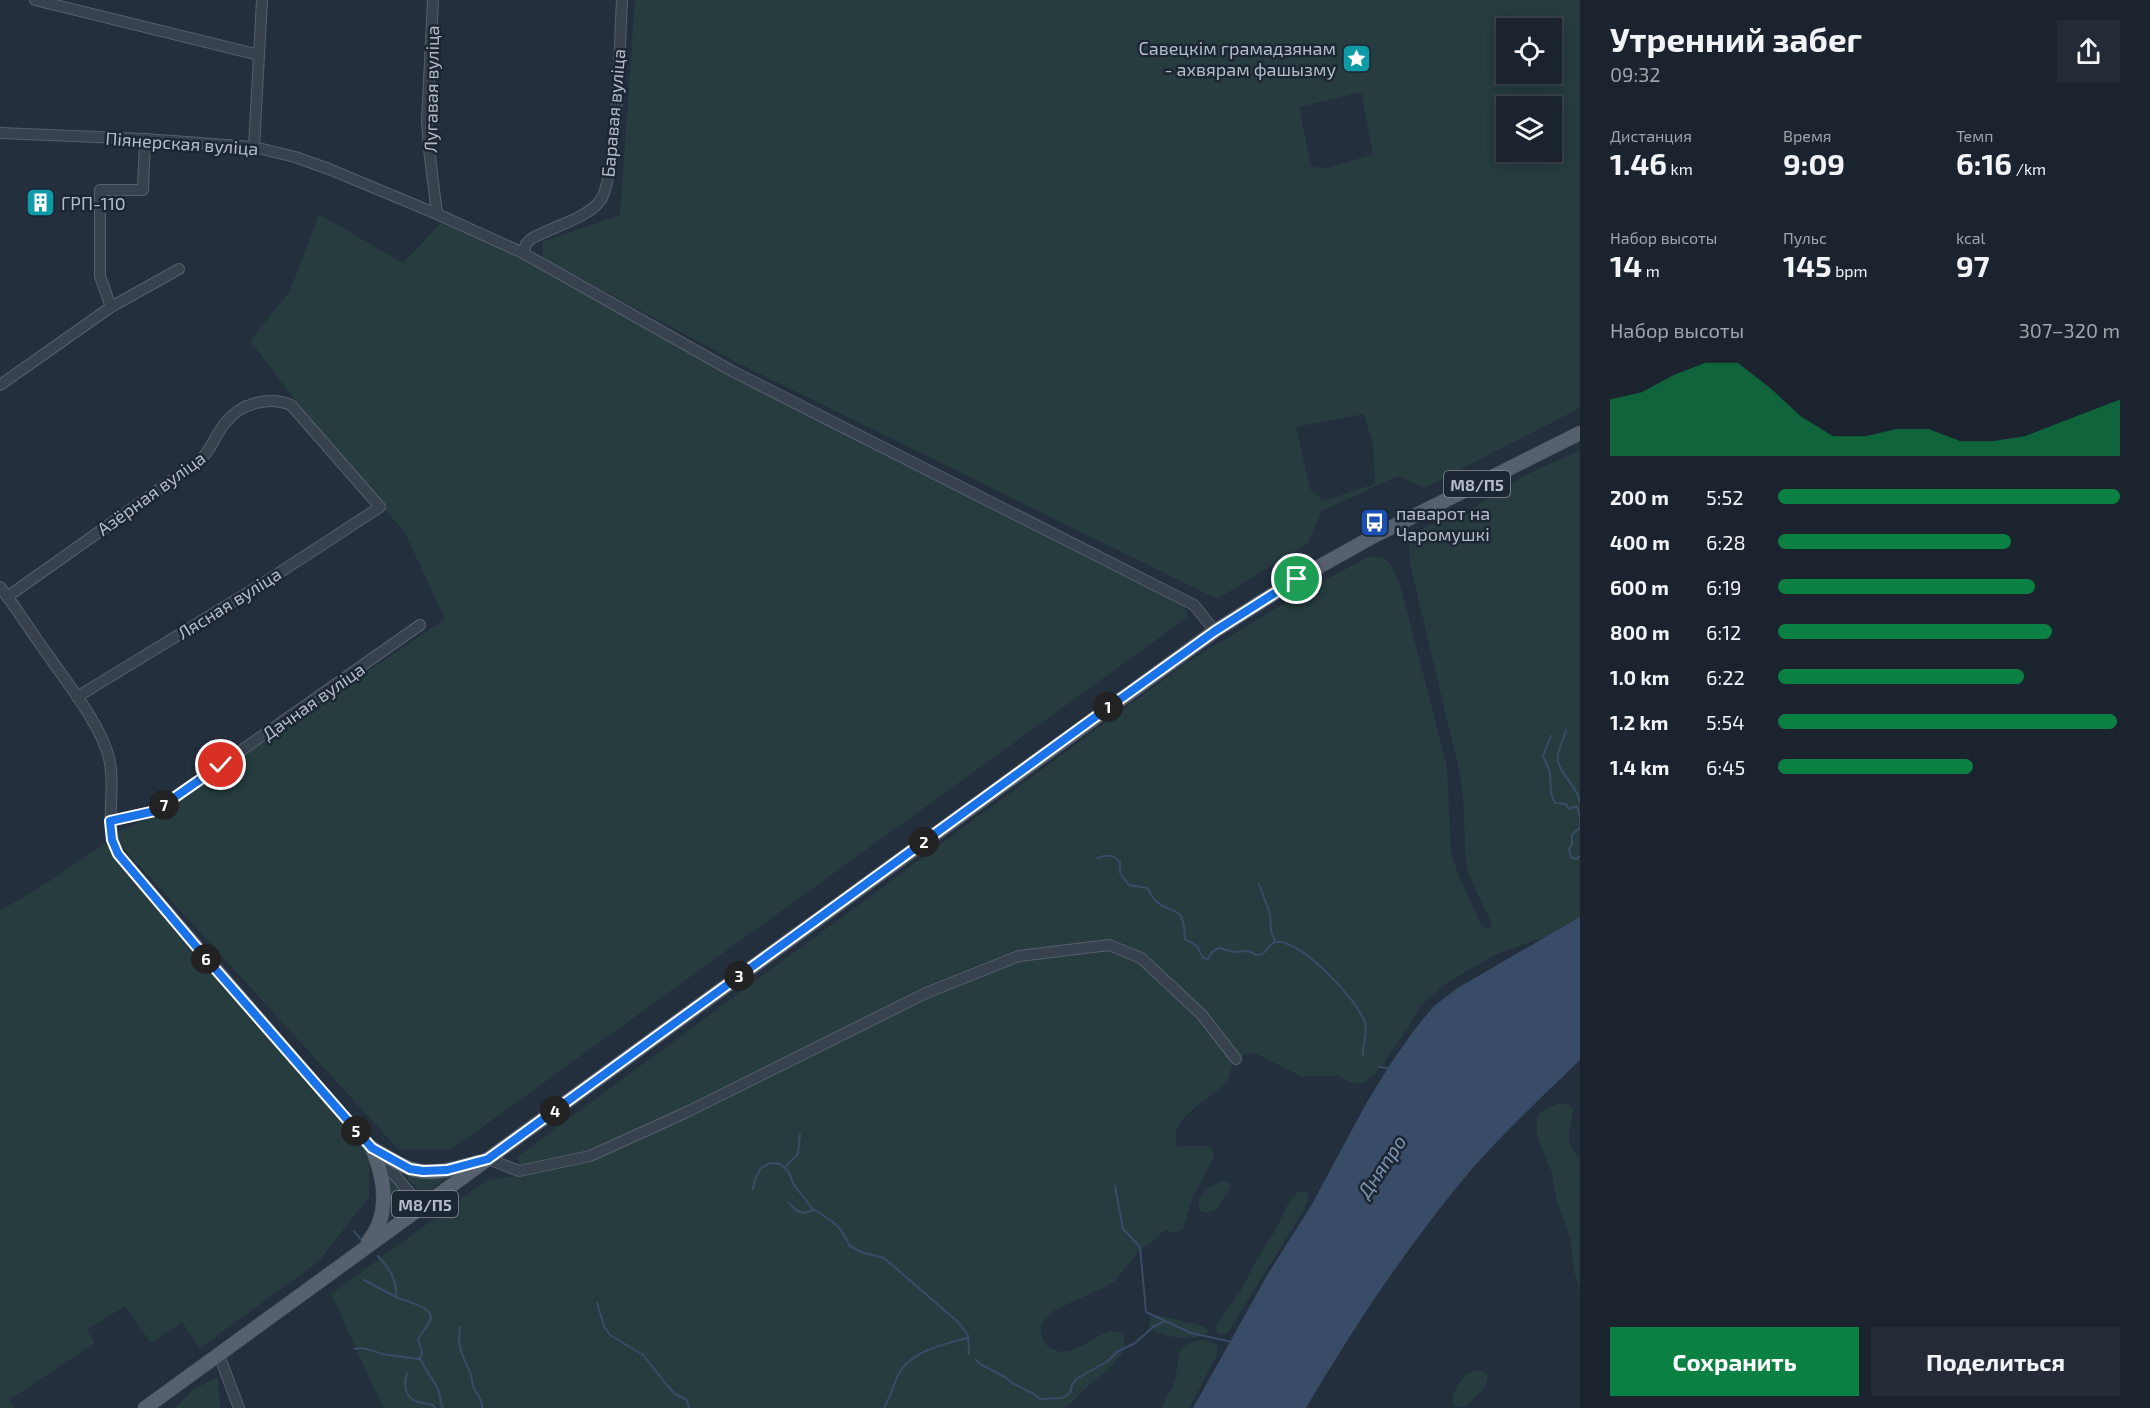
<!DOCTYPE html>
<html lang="ru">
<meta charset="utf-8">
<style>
body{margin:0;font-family:"Exo 2",sans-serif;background:#242b36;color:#f1f3f6;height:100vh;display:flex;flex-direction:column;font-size:22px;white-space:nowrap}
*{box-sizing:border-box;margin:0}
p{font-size:20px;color:#a0a4aa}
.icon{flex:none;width:33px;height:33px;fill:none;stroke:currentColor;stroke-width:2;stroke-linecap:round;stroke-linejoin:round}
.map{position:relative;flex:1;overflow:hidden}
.sheet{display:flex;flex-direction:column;background:#1b232e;width:570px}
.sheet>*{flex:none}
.fabs{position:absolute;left:1496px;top:18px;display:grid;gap:12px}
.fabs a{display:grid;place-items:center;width:66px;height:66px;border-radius:0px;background:#1b232e;box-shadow:0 3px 15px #0003,0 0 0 2px #39404a;font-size:30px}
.pin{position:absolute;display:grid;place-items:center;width:51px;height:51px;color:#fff;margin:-26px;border:3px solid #fff;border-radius:50%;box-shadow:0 2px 6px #0007}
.km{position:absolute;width:30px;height:30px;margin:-15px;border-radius:50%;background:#222;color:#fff;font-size:16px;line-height:30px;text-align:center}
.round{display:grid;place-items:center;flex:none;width:63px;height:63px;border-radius:0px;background:#242b36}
.headline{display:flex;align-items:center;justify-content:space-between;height:102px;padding:0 30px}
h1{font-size:33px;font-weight:700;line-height:45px}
.figures{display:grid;grid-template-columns:repeat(3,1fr);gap:9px;height:102px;padding:6px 30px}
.figures div{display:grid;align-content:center}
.figures b{font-size:30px;font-weight:700}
.figures small{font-size:16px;font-weight:400}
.figures p{font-size:16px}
.chart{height:168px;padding:12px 30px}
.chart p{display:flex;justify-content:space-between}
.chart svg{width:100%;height:108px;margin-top:6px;fill:#0b8043;opacity:.7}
.primary-button{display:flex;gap:12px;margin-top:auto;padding:12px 30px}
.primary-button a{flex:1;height:69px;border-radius:0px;background:#0b8043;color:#fff;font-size:24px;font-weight:700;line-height:69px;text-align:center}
.primary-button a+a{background:#242b36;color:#f1f3f6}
ul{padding:0 30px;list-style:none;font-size:20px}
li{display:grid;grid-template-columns:96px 72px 1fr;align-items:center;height:45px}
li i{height:15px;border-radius:8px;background:#0b8043}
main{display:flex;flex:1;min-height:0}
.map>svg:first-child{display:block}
</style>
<main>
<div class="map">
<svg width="1580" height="1408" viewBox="0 0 1580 1408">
<rect width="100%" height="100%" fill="#242f3e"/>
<g fill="#263c3f" fill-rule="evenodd">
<path d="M 635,0 L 1580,0 L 1580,408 L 1424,488 L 1398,476 L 1322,511 L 1308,543 L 1217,599 L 740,364 L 543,258 L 542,242 L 620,215 ZM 1506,28 L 1551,28 L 1551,74 L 1506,74 ZM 1361,92 L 1373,154 L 1329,168 L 1311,167 L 1299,107 ZM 1506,106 L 1551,106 L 1551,152 L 1506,152 ZM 1364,414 L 1373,444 L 1375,484 L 1323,501 L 1310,489 L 1296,427 Z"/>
<path d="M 319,214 L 403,263 L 441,223 L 526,261 L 726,373 L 1184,605 L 1188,617 L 452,1149 L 399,1150 L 122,847 L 117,832 L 158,814 L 445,619 L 405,533 L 326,440 L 250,341 L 290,291 Z"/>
<path d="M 1580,450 L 1580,917 L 1550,935 L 1497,954 L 1445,984 L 1420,1006 L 1408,1028 L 1377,1072 L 1365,1082 L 1352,1083 L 1339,1076 L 1301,1076 L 1257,1054 L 1249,1053 L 1235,1059 C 1230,1067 1231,1078 1224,1085 C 1211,1099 1165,1120 1178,1146 L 1208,1146 L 1212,1149 L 1214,1154 L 1213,1160 L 1193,1196 L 1183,1229 L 1175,1233 L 1166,1230 L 1161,1233 L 1159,1237 L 1138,1252 L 1114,1282 L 1103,1288 L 1055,1310 L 1042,1323 C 1040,1332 1041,1343 1050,1348 C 1069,1360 1090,1339 1107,1332 C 1112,1330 1115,1331 1121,1333 C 1137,1352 1099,1376 1086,1388 C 1078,1395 1073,1402 1064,1408 L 383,1408 L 331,1294 L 487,1180 L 522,1175 L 517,1157 L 1186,663 L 1301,593 L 1366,558 C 1386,553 1392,565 1399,581 L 1447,766 L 1451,852 L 1457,872 L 1481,924 L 1485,928 L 1491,928 L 1491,922 L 1468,873 L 1465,851 L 1464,808 L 1460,774 L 1410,564 L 1409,544 L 1420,531 L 1429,525 L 1476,506 L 1524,476 Z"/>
<path d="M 105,843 L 121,865 L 370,1155 L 369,1197 L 318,1262 L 200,1348 L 182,1322 L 151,1343 L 125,1306 L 87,1330 L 95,1343 L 9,1400 L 15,1408 L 0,1408 L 0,911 L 47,883 Z"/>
<path d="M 1561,1103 L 1568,1104 L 1573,1109 C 1572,1133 1560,1137 1580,1159 L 1580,1290 L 1574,1271 L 1570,1238 L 1556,1199 L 1552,1173 L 1537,1136 L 1537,1118 L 1540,1113 L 1547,1108 Z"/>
<path d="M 400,1170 L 446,1175 L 448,1177 L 422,1195 Z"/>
<path d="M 387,1174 L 412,1203 L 385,1222 Z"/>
<path d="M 1223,1180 L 1229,1183 L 1231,1186 L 1216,1210 L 1206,1213 L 1200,1211 L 1198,1200 L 1208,1188 Z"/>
<path d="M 1303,1191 L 1307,1193 L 1309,1196 L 1304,1210 L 1229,1331 L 1223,1335 L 1217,1333 L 1216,1325 L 1243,1287 L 1259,1255 L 1275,1232 L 1288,1203 L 1298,1192 Z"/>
<path d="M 1157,1315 L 1203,1326 L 1208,1330 L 1208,1332 C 1199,1343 1157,1338 1149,1326 L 1151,1317 Z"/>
<path d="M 1201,1340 L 1210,1341 L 1217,1346 L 1217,1355 L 1189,1408 L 1162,1408 C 1164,1399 1171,1392 1174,1382 C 1182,1361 1170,1345 1201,1340 Z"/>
<path d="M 1477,1370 L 1484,1372 L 1488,1376 L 1485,1387 L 1466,1406 L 1455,1407 L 1452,1402 C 1454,1387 1462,1374 1477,1370 Z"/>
<path d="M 218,1378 L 220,1408 L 175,1408 L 195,1388 Z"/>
</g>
<path fill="#394c67" d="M 1580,917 L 1580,1060 C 1543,1096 1504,1132 1470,1171 C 1408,1245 1355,1325 1306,1408 L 1193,1408 L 1269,1272 L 1311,1206 L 1367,1102 L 1391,1063 L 1415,1029 L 1433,1007 L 1456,989 Z"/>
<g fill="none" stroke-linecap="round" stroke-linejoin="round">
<g stroke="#394c67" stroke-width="2">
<path d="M 1566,730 C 1564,738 1560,746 1558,754 C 1555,772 1578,785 1580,802"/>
<path d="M 1551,736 L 1543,756 L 1550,772 L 1551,793 L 1555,803 L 1566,804 L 1569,809 L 1577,806 L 1580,817"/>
<path d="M 1580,821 L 1580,828 L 1572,834 L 1572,844 L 1569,849 L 1571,857 L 1576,859 L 1580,856"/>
<path d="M 1097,858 C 1106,855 1114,854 1120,862 L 1120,873 L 1129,885 L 1147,888 C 1151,892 1151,897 1155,900 C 1176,919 1183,901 1185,939 L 1197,946 L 1203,958 L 1208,959 L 1213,951 L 1219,948 L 1234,952 L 1248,951 L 1257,955 L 1262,954 C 1267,951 1269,944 1275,942 C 1299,937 1359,1001 1365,1023 C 1368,1034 1362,1045 1363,1055"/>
<path d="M 1259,884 L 1270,914 L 1271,931 L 1275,941"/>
<path d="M 1379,1067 L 1388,1068"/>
<path d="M 785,1167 L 798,1154 L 800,1134"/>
<path d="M 1115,1186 L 1123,1229 L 1140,1247 L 1146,1312 L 1191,1333 L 1232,1342"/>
<path d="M 753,1189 L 755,1179 L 761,1168 L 770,1163 L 780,1164 L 788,1171 L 794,1185 L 812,1208 L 833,1222 L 841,1230 L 850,1246 L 861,1252 L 884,1258 L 958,1322 L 968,1335 L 969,1354"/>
<path d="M 789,1203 L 797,1211 L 803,1213 L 814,1210"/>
<path d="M 354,1231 L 362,1241"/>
<path d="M 378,1256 C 390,1269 397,1280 396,1297 C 404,1301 439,1307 429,1323 C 426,1329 421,1333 418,1339 L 422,1352 L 420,1358 C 425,1369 432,1378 438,1389 C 441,1396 439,1401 443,1408"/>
<path d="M 364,1280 L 396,1297"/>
<path d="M 597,1303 L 604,1326 L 610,1335 L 643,1355 L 667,1385 L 675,1394 L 687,1400 L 689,1408"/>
<path d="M 460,1327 C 457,1348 462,1354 470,1372 C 472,1377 472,1382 473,1386 C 476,1394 483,1399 482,1408"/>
<path d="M 354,1349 C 367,1346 375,1353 387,1355 C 398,1356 409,1358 420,1359"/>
<path d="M 976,1360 L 980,1364 L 1005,1377 L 1012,1383 L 1034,1394 L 1040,1399 L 1062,1398 L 1070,1393 L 1072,1385 L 1076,1379 L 1108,1361 L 1117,1352 L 1135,1343 L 1153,1327 L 1165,1321"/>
<path d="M 407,1373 C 403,1385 405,1398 418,1402 C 423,1404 428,1403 433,1405 L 435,1408"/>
<path d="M 884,1408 C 891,1396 894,1381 901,1370 C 915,1350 945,1344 967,1338"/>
</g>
<defs>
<g id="minor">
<path d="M 35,0 L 259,55"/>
<path d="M 433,0 L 427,121 L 429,149 L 437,214"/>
<path d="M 0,133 L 145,139 L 254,147 L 295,157 L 329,169 L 437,214 L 523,253 L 732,371 L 1194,605 L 1215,631"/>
<path d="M 254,147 L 262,0"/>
<path d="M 523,253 L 526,244 L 531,239 C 551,227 586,219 600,201 C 617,179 620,36 622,0"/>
<path d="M 111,307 L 100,276 L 100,190 L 143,190 L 145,139"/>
<path d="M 0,385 L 111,307 L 179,269"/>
<path d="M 0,587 C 17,609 32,633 48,655 C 68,684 101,725 109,758 C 117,790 103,823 118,854 L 422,1207"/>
<path d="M 7,597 L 199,461 C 212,450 215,434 226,422 C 241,403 269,396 291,405 L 380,507 L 265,582 L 77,697"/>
<path d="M 110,821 L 155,811 L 420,625"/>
<path d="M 488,1159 L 519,1171 L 590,1156 L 687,1112 L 926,993 L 1019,956 L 1060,951 L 1109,945 L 1141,958 L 1202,1015 L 1236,1059"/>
<path d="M 219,1355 L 239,1408"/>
</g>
<g id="major">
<path d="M 372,1148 C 384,1155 397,1164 411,1169 C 433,1176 456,1168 478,1162"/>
<path d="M 368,1242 C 391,1214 385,1179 372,1148"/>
<path d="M 145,1408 L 1215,631 L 1297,579 L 1374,536 L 1580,433"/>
</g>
</defs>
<use href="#minor" stroke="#565f6c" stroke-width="12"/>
<use href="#major" stroke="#414a57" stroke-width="15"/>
<use href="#minor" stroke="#38414e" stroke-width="10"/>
<use href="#major" stroke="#56606e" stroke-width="14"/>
</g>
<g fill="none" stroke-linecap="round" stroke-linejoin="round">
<defs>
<path id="route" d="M 221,765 L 155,811 L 110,821 L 112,840 L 118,854 L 211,964 L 372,1148 L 410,1169 L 423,1171 L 447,1170 L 488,1159 L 1087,723 L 1215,631 L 1297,579"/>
</defs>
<use href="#route" stroke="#fff" stroke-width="12"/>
<use href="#route" stroke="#1a73e8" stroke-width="8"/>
</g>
<defs>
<symbol id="sight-square" viewBox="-11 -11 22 22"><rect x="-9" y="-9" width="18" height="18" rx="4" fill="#0f9aa8" stroke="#1d2633"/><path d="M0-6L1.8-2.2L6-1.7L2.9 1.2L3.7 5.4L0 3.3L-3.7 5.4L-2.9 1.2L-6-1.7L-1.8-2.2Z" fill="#fff"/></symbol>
<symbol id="building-square" viewBox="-11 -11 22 22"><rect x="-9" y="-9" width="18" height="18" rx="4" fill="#0f9aa8" stroke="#1d2633"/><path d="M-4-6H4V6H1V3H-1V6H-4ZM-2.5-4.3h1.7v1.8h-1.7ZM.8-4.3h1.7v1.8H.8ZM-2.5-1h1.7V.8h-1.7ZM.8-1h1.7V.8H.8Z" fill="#fff"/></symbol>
<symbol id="bus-square" viewBox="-11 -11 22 22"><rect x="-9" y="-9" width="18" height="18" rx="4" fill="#1a4fb4" stroke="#1d2633"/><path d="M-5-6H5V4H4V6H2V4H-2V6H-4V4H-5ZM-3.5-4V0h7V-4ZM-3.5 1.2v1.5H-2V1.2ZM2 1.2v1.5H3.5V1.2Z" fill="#fff"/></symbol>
</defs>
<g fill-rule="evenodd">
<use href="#sight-square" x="1340" y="42" width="33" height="33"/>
<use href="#building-square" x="24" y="186" width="33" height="33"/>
<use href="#bus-square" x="1358" y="506" width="33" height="33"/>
</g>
<g text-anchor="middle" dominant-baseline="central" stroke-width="5" stroke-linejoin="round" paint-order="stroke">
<g fill="#1d2633" stroke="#878f9c" stroke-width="1.5">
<rect x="1444" y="471" width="66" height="26" rx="4.5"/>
<rect x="392" y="1191" width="66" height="26" rx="4.5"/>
</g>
<g font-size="16" font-weight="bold" fill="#b4bcc9">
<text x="1477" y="484">М8/П5</text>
<text x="425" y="1204">М8/П5</text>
</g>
<g font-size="18" fill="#b4bcc9" stroke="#1d2633" text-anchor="start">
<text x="1336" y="48" text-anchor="end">Савецкім грамадзянам<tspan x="1336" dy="21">- ахвярам фашызму</tspan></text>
<text x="61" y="203">ГРП-110</text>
<text x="1396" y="513">паварот на<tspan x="1396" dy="21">Чаромушкі</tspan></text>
</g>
<g font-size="18" fill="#b4bcc9" stroke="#1d2633">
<text transform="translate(431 89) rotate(-89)">Лугавая вуліца</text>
<text transform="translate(613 113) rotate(-85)">Баравая вуліца</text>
<text transform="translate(182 143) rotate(4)">Піянерская вуліца</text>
<text transform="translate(151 493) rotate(-36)">Азёрная вуліца</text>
<text transform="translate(229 603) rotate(-32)">Лясная вуліца</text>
<text transform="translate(313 701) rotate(-35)">Дачная вуліца</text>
</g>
<g font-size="20" font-style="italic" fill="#7c92b1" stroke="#1d2633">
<text transform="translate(1381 1166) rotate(-56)">Дняпро</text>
</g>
</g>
</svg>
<div class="fabs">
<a><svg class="icon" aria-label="locate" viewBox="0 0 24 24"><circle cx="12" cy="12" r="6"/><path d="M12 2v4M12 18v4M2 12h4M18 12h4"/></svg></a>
<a><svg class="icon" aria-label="layers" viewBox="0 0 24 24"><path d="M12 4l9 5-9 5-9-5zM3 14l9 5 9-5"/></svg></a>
</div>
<div class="pin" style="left:1297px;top:579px;background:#1e9e55"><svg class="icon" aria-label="arrive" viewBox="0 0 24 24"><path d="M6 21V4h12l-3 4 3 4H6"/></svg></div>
<div class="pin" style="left:221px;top:765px;background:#d93025"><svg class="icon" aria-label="check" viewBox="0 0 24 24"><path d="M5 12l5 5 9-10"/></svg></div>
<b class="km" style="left:1108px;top:707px">1</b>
<b class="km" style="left:924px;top:842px">2</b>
<b class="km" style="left:739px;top:976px">3</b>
<b class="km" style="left:555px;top:1111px">4</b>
<b class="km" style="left:356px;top:1131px">5</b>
<b class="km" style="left:206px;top:959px">6</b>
<b class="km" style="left:164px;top:805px">7</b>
</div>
<section class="sheet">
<div class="headline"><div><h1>Утренний забег</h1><p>09:32</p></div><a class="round"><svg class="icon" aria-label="share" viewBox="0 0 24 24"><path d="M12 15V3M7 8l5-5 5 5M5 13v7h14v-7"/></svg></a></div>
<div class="figures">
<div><p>Дистанция</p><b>1.46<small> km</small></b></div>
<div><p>Время</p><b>9:09</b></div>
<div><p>Темп</p><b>6:16<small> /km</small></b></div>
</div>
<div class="figures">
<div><p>Набор высоты</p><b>14<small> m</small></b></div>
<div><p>Пульс</p><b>145<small> bpm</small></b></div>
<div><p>kcal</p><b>97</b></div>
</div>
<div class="chart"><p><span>Набор высоты</span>307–320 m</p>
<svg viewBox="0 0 160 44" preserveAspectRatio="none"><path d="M0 44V21L10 18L20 11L30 6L40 6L50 16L60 28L70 36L80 36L90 33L100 33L110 38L120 38L130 36L140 31L150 26L160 21V44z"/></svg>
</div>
<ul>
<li><b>200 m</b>5:52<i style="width:100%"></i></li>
<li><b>400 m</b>6:28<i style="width:68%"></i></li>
<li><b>600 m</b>6:19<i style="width:75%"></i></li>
<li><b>800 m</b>6:12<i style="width:80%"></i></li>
<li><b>1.0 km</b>6:22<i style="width:72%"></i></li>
<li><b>1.2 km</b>5:54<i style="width:99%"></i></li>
<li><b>1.4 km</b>6:45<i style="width:57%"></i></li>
</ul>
<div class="primary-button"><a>Сохранить</a><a>Поделиться</a></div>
</section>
</main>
